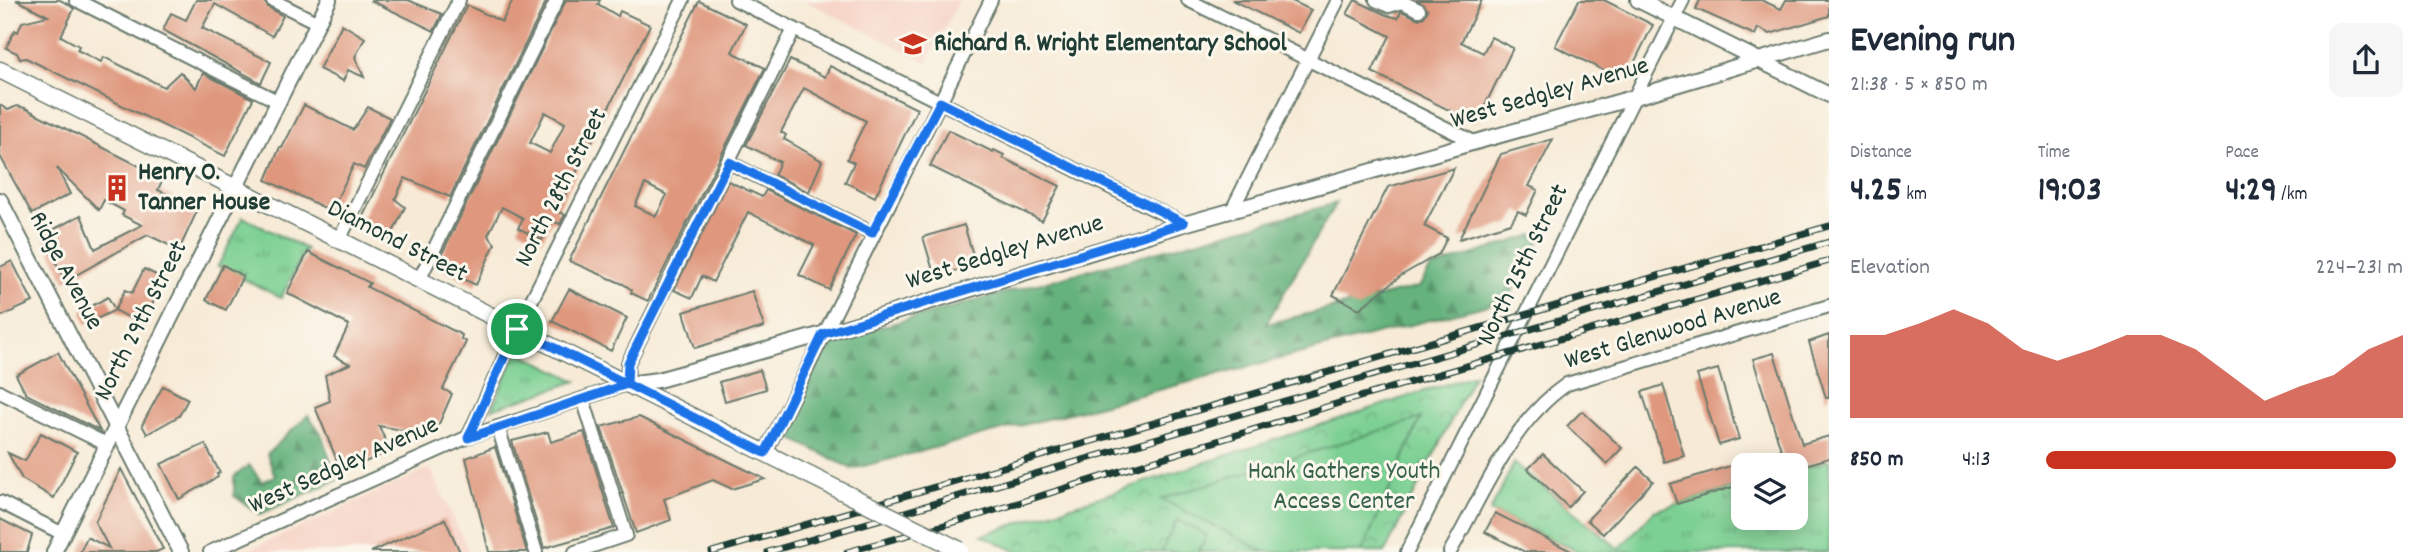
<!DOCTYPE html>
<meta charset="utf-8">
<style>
body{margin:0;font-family:Dekko,sans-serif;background:#f6f6f7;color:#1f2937;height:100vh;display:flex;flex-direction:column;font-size:26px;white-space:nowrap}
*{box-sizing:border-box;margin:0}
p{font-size:23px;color:#747a83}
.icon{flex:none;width:38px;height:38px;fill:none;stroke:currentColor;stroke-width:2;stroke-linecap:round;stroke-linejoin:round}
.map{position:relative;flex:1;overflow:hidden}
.details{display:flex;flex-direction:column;background:#fff;width:595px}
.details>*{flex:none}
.fabs{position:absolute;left:1731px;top:453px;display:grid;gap:14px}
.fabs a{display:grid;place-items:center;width:77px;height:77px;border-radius:14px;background:#fff;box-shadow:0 4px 18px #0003;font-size:35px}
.pin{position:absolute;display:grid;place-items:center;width:60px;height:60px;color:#fff;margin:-30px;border:4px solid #fff;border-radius:50%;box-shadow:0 2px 7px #0007}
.round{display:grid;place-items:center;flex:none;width:74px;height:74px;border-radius:14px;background:#f6f6f7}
.head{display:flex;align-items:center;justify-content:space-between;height:119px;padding:0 21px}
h1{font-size:38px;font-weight:700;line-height:52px}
.metrics{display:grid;grid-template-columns:repeat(3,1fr);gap:10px;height:119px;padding:7px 21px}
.metrics div{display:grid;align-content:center}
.metrics b{font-size:35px;font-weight:700}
.metrics small{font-size:19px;font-weight:400}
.metrics p{font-size:19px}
.chart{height:196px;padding:14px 21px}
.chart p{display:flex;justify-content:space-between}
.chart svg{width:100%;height:126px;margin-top:7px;fill:#c8321e;opacity:.7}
ul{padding:0 21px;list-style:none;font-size:23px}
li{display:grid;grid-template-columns:112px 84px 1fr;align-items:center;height:52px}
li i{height:18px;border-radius:9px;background:#c8321e}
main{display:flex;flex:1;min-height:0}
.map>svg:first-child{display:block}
</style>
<main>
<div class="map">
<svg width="1829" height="552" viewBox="0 0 1829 552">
<defs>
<pattern id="grass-tufts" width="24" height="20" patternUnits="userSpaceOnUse" patternTransform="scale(1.75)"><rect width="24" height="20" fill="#7cd093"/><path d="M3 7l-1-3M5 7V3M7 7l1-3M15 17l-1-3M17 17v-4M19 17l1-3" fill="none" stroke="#65aa79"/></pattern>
<pattern id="forest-firs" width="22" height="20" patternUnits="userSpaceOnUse" patternTransform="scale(1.75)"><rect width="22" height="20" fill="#65b27d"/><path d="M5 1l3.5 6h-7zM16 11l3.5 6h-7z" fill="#539267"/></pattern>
<pattern id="park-crowns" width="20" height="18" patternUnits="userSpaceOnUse" patternTransform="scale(1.75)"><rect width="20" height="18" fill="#7cd093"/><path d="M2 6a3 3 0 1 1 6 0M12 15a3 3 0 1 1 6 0" fill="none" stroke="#65aa79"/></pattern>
</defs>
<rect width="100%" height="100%" fill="#fbf7ec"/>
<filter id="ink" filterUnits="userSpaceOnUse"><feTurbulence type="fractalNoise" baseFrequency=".0143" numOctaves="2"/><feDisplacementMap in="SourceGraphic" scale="14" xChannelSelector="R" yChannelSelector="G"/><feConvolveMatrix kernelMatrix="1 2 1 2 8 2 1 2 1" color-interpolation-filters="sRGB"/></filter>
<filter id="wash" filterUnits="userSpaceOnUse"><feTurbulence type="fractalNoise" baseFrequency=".00686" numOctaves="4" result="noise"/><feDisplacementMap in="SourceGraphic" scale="28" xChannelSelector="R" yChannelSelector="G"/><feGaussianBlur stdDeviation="1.57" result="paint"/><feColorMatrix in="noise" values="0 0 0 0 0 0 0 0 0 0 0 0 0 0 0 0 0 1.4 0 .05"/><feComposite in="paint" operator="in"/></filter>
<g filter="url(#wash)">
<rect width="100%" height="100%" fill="#f7ebd7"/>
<g fill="#f6d2c5">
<path d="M 804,0 L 959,0 L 927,62 Z"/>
<path d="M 430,468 L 469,552 L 245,552 Z"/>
</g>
<g fill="url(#grass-tufts)" stroke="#4e8664" stroke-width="2">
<path d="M 243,217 L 306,249 L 281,298 L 218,266 Z"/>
<path d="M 517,351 L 577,381 L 492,409 Z"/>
<path d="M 1829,460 L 1829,552 L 1579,552 L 1490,511 L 1514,463 L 1619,549 L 1654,511 L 1743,485 L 1743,518 L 1796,518 L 1796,470 Z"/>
</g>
<g fill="url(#forest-firs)" stroke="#427858" stroke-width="2">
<path d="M 1336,203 L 1266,324 L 1419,287 L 1431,268 L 1545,231 L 1508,300 L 852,469 L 783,434 L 831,340 Z"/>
<path d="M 308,415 L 321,433 L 337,480 L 260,514 L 234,496 L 234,477 L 249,465 L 262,482 L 275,476 L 267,454 Z"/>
</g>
<path fill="url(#park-crowns)" stroke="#4e8664" stroke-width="2" d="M 1474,375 L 1385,552 L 1017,552 L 982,535 Z"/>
<g fill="#7cd093" stroke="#4e8664" stroke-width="2">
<path d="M 1421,418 L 1362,552 L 1265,552 L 1161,499 Z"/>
<path d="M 1177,520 L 1207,535 L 1198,552 L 1161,552 Z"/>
</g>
<g id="blocks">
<g fill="#df987e" fill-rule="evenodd">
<path d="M 16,0 L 60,0 L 68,4 L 74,9 L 61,36 L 79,46 L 77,50 L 101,62 L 104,57 L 164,87 L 180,72 L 196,88 L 203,73 L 253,99 L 225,156 L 26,58 L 20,59 L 17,53 L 6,48 L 15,30 L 18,32 L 22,22 L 48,16 Z"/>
<path d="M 196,0 L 263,0 L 268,7 L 283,16 L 272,36 L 215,4 L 202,28 L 271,62 L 261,83 L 163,30 L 171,13 L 186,20 Z"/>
<path d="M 370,0 L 408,0 L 442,14 L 434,31 Z"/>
<path d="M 513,0 L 547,0 L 450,197 L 405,178 L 395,199 L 405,207 L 389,241 L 358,226 L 467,5 L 502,22 Z"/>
<path d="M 566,0 L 600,0 L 598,4 L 618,16 L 620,11 L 650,25 L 557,211 L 565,215 L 560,224 L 552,221 L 542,240 L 518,228 L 523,218 L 502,207 L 488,235 L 495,244 L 476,285 L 436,266 ZM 545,112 L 565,123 L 550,153 L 530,143 Z"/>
<path d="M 1232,0 L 1290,0 L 1311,10 L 1299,33 Z"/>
<path d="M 1355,0 L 1386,15 L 1398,18 L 1401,11 L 1419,19 L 1424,17 L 1428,10 L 1418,0 L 1482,0 L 1461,42 L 1483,53 L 1491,37 L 1513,48 L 1478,120 L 1473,122 L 1372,72 L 1390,36 L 1347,14 Z"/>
<path d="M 1579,0 L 1604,0 L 1653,25 L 1628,75 L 1618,78 L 1555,46 Z"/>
<path d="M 1700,0 L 1761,0 L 1781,9 L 1786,0 L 1829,0 L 1829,16 L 1770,34 L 1758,28 L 1755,35 L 1696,9 Z"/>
<path d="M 699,1 L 746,24 L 732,52 L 765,68 L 648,301 L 631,293 L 632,290 L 623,284 L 569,261 ZM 645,184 L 667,195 L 656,216 L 635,206 Z"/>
<path d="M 342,24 L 365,38 L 355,57 L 364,77 L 348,70 L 343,81 L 319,69 Z"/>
<path d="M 790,60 L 825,77 L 830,66 L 917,109 L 875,197 L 845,182 L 854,163 L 847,159 L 866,121 L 804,88 L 781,132 L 786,135 L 784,139 L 822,161 L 809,192 L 774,175 L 780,162 L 746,145 Z"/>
<path d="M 0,105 L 8,110 L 17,106 L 25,108 L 163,178 L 158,190 L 198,209 L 179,250 L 148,235 L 65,281 L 43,235 L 81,215 L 95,249 L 142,225 L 122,215 L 124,211 L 104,200 L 99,210 L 57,168 L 70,194 L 32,214 L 0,156 Z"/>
<path d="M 304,105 L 353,130 L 368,107 L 390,118 L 364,169 L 354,164 L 331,211 L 266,180 L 280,147 L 282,148 Z"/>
<path d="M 948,130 L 993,152 L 994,150 L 1004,155 L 1003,158 L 1060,186 L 1042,221 L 930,166 Z"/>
<path d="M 1553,139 L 1529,186 L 1538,190 L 1526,215 L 1518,211 L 1511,223 L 1459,239 L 1501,154 Z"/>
<path d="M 1454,168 L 1424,226 L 1447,238 L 1439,254 L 1402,275 L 1359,309 L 1333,295 L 1388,187 Z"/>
<path d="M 728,181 L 762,197 L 766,190 L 856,235 L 829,290 L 799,275 L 814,245 L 748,212 L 713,282 L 702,276 L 692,298 L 674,290 Z"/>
<path d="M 964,225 L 976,265 L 935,277 L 923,237 Z"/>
<path d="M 308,252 L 370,283 L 367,287 L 462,335 L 461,339 L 466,342 L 443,389 L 452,394 L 439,424 L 420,433 L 379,426 L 390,451 L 345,471 L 341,470 L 315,407 L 330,401 L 325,375 L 350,364 L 334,356 L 349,325 L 287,293 Z"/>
<path d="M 12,261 L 33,302 L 0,317 L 0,267 Z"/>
<path d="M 223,265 L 243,276 L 226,310 L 206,300 Z"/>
<path d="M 144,269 L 164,279 L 143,325 L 115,310 L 86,324 L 82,311 L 108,297 L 115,310 L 125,290 L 132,293 Z"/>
<path d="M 569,289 L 627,318 L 611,351 L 552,321 Z"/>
<path d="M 752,291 L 764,327 L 695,348 L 684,312 Z"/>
<path d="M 1829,335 L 1829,398 L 1826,398 L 1809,342 Z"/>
<path d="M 58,352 L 74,383 L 100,431 L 26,394 L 16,375 Z"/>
<path d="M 1774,353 L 1802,444 L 1829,436 L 1829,458 L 1796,468 L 1796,466 L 1786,466 L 1753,359 Z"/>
<path d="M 1718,369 L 1739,439 L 1719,445 L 1697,375 Z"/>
<path d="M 760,370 L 766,389 L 725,401 L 719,382 Z"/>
<path d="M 1663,385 L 1684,456 L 1664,462 L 1642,392 Z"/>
<path d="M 163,386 L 188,399 L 179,416 L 147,434 L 142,425 Z"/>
<path d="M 1582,411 L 1622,448 L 1607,464 L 1567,426 Z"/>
<path d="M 639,417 L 724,459 L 765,479 L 732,489 L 713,480 L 664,499 L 671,520 L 636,533 L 601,427 Z"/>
<path d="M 548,432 L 551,442 L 584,432 L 614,528 L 544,548 L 512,441 Z"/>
<path d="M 41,433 L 77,452 L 54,498 L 22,479 L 8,453 L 25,461 Z"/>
<path d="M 205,444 L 220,473 L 217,474 L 218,477 L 179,499 L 161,464 Z"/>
<path d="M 495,447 L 527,552 L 489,552 L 466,458 Z"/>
<path d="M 1543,454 L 1583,491 L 1568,507 L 1528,469 Z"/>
<path d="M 1743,462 L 1743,484 L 1677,504 L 1670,484 Z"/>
<path d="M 1638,467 L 1653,481 L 1603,534 L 1587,520 Z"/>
<path d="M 121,469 L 163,549 L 156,552 L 80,552 L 87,537 L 109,548 L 95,522 Z"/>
<path d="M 1495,513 L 1573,552 L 1525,552 L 1485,532 Z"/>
<path d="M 0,519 L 32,535 L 27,552 L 0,552 Z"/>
<path d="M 445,519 L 460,552 L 371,552 Z"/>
</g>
</g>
</g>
<g filter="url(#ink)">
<use href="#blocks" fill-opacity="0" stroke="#6b7a6d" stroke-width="2"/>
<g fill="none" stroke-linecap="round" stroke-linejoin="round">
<defs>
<g id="minor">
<path d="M 76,0 L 279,102"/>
<path d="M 272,0 L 318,23"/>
<path d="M 736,0 L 1184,224"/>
<path d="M 1188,0 L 1472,141"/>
<path d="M 1376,0 L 1389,6 L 1402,2 L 1419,10"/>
<path d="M 728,162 L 872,233"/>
<path d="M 1232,210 L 1338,0"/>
<path d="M 339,240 L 459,0"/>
<path d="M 419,280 L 557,0"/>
<path d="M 0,392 L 108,445"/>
<path d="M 498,427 L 536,552"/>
<path d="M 468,437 L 517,329 L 683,0"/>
<path d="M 765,453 L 991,0"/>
<path d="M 0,502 L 63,534"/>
<path d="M 210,552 L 468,437 L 627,384 L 628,363 L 794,29"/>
<path d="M 575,552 L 626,535 L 583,399"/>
<path d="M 1407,552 L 1683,0"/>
<path d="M 1450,552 C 1484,493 1510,423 1567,384 L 1829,306"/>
</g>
<g id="tertiary">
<path d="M 1638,0 L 1829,95"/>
<path d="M 0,200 L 181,552"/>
<path d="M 627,384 L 658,380 L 823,334 L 1184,224 L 1632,98 L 1829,39"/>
<path d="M 54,552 L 329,0"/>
</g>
<path id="secondary" d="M 0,70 L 811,476"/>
</defs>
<use href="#minor" stroke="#6b7a6d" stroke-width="16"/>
<use href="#tertiary" stroke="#6b7a6d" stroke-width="18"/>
<use href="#secondary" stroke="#6b7a6d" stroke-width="19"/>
<use href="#minor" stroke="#fff" stroke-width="12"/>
<use href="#tertiary" stroke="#fff" stroke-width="14"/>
<use href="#secondary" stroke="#fff" stroke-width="16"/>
<defs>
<g id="rail">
<path d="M 712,552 L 1829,226"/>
<path d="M 768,552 L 1829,242"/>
<path d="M 847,552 L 973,517 L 1339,403 L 1829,261"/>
</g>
</defs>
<use href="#rail" stroke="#1f3d34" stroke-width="7"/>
<use href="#rail" stroke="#fbf7ec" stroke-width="4.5" stroke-dasharray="13" stroke-linecap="butt"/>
<defs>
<path id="secondary-bridge" d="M 811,476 L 960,550"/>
</defs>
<use href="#secondary-bridge" stroke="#6b7a6d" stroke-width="19" stroke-linecap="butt"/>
<use href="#secondary-bridge" stroke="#fff" stroke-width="16"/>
</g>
</g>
<g fill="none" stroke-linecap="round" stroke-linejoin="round" filter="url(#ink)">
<defs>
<path id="route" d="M 517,329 C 600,370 682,412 765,453 L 823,334 L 1184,223 L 940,102 L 872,233 L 729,162 L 628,363 L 627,384 L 468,438 L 517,329"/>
</defs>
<use href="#route" stroke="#fff" stroke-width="14"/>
<use href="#route" stroke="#1a73e8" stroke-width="9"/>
</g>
<defs>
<symbol id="school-bare" viewBox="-9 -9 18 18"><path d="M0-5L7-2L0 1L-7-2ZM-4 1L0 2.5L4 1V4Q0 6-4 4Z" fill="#c8321e" stroke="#fbf7ec" stroke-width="2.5" paint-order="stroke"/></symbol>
<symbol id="building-bare" viewBox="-9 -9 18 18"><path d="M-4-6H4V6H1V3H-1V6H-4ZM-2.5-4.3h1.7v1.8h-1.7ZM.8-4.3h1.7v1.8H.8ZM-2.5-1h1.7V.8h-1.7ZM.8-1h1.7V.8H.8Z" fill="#c8321e" stroke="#fbf7ec" stroke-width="2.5" paint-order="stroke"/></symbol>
</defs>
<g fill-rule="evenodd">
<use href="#school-bare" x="894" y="25" width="38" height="38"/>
<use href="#building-bare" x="98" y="169" width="38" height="38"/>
</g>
<g text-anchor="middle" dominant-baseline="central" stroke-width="6" stroke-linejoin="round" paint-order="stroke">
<g font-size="26" font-weight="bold" fill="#1f3d34" stroke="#fbf7ec" text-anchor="start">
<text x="934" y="44">Richard R. Wright Elementary School</text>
<text x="138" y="173">Henry O.<tspan x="138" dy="30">Tanner House</tspan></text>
</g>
<g font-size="26" fill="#1f3d34" stroke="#fbf7ec">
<text transform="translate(1550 94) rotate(-16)">West Sedgley Avenue</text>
<text transform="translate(562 188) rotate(-63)">North 28th Street</text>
<text transform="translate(397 242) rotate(27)">Diamond Street</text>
<text transform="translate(1005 253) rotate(-17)">West Sedgley Avenue</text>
<text transform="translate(1524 265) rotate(-64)">North 25th Street</text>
<text transform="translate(65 271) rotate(62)">Ridge Avenue</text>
<text transform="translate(142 321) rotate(-63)">North 29th Street</text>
<text transform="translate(1673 330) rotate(-17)">West Glenwood Avenue</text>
<text transform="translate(344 466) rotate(-24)">West Sedgley Avenue</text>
</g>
<g font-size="26" fill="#36624c" stroke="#fbf7ec">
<text x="1344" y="472">Hank Gathers Youth<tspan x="1344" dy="30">Access Center</tspan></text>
</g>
</g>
</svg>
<div class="fabs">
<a><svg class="icon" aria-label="layers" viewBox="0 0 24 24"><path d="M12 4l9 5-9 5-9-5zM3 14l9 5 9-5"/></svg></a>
</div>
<div class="pin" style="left:517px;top:329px;background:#1e9e55"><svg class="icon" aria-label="arrive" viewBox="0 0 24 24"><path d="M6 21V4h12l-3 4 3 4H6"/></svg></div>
</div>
<section class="details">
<div class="head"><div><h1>Evening run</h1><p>21:38 · 5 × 850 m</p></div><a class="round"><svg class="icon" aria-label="share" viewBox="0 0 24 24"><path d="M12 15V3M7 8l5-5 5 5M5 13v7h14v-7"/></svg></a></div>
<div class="metrics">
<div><p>Distance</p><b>4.25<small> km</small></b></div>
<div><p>Time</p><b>19:03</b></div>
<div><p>Pace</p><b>4:29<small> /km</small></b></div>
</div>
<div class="chart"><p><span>Elevation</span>224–231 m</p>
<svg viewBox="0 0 160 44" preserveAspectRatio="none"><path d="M0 44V15L10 15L20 11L30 6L40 11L50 20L60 24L70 20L80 15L90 15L100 20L110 29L120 38L130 33L140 29L150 20L160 15V44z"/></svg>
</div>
<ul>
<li><b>850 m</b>4:13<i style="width:98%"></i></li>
</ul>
</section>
</main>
